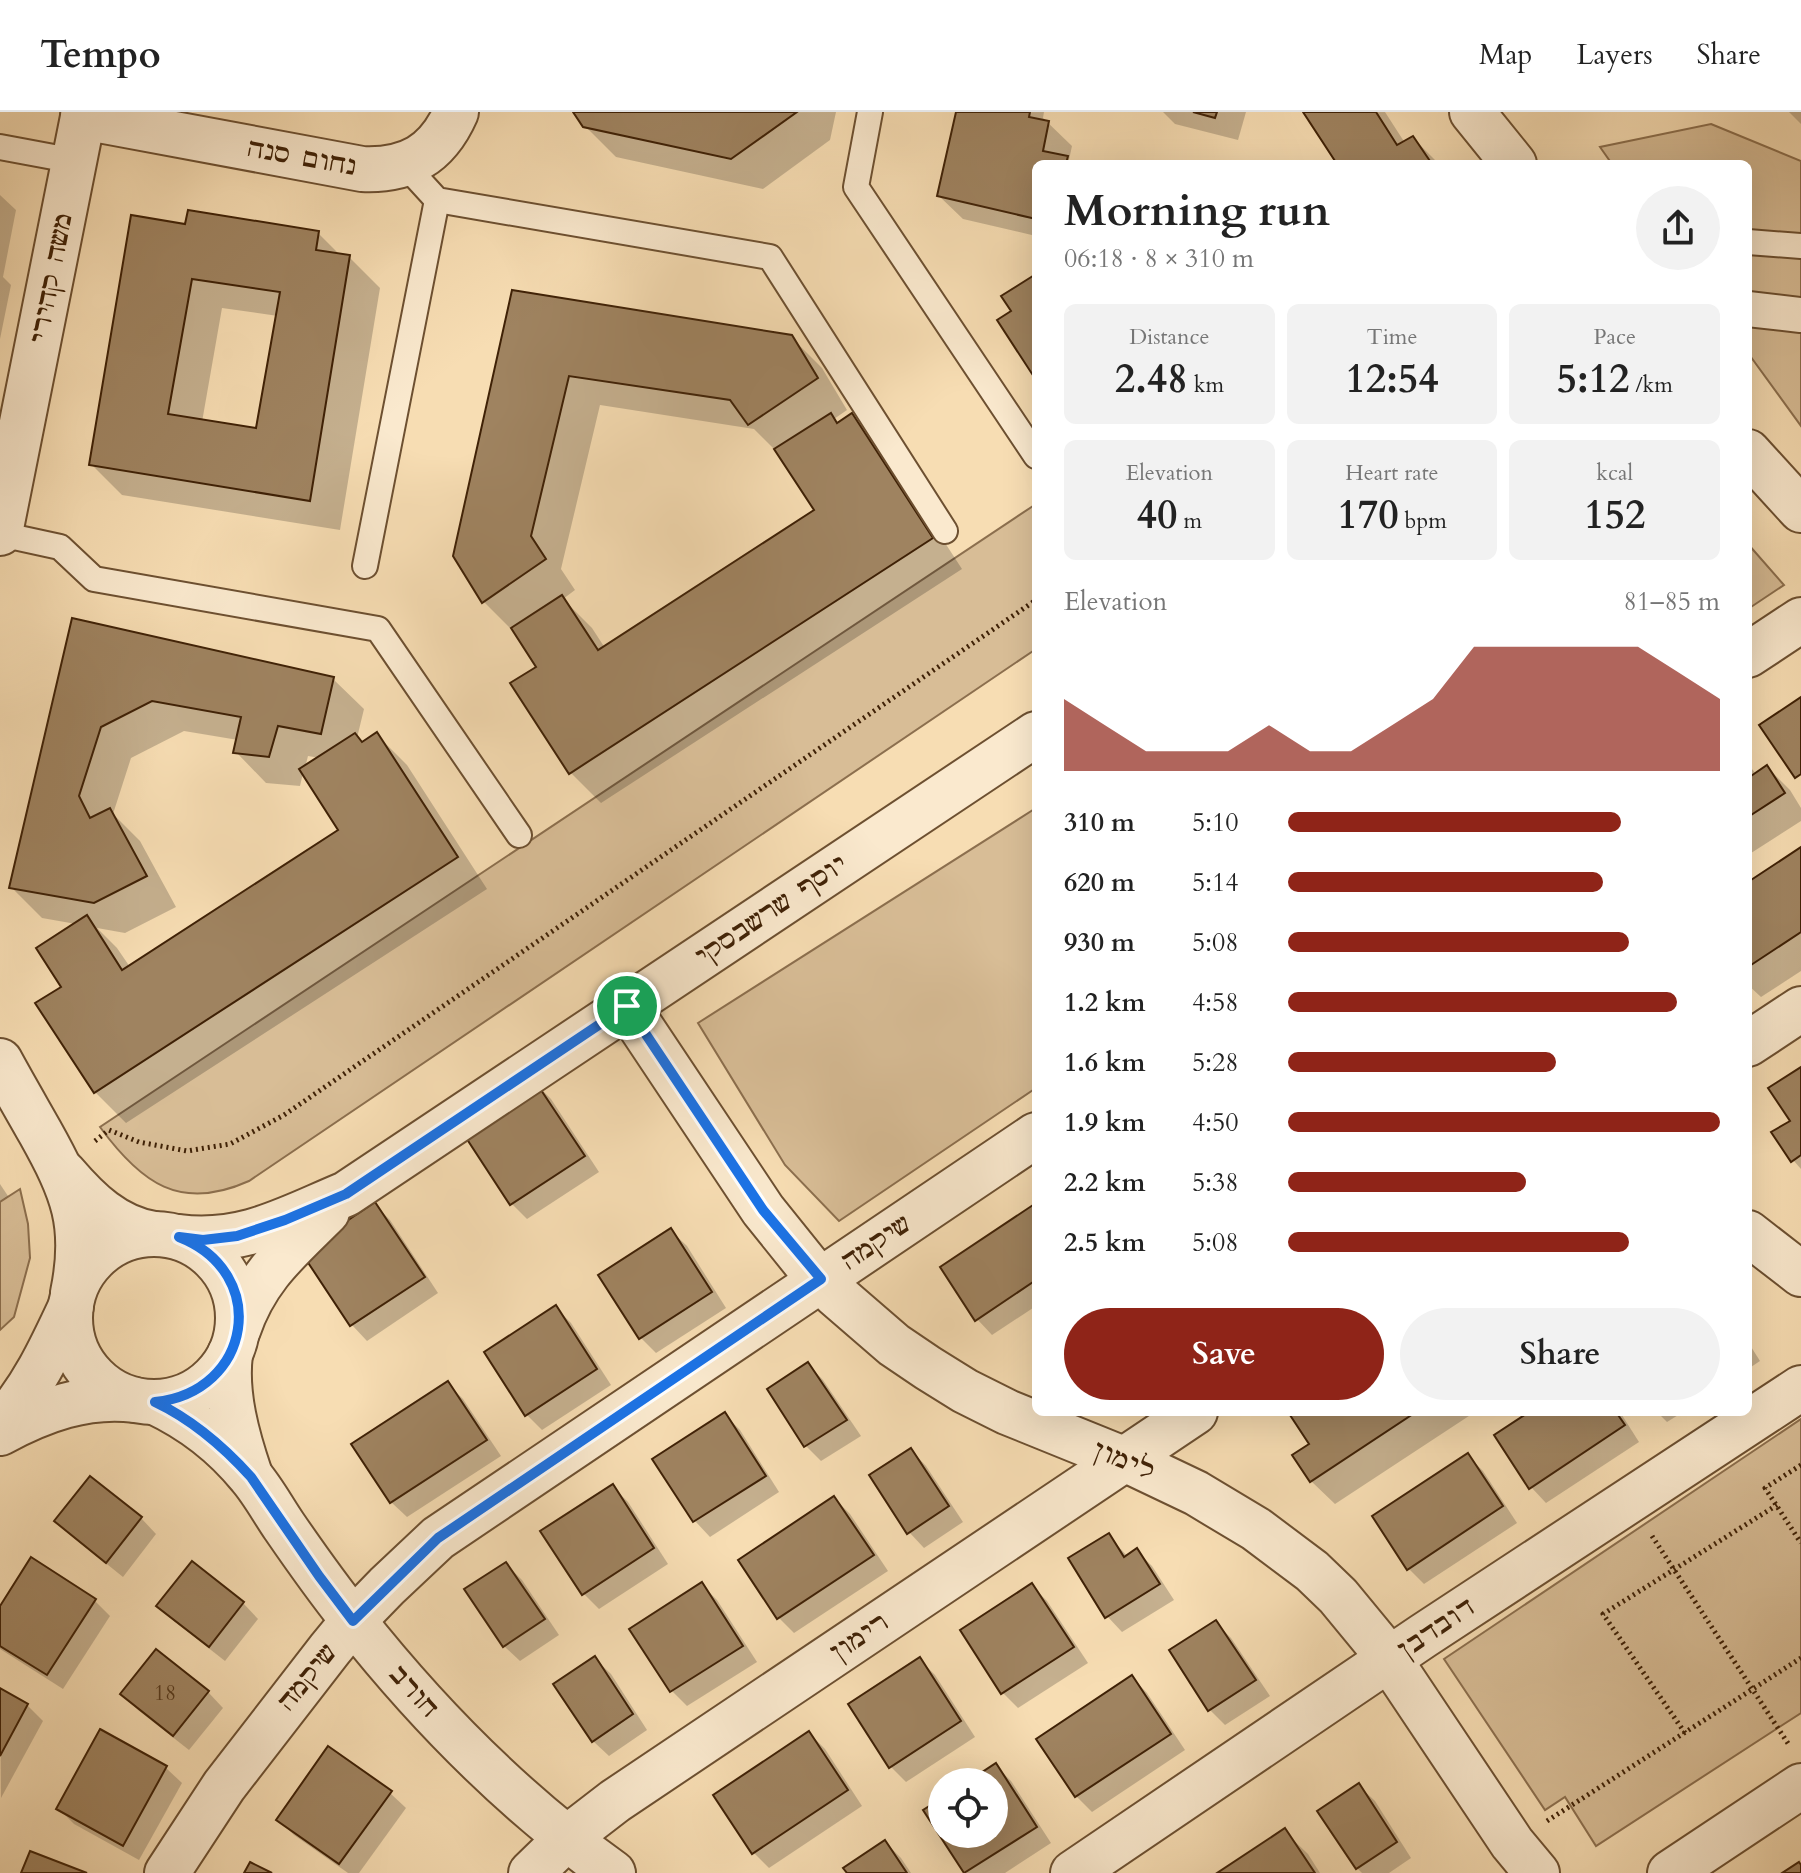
<!DOCTYPE html>
<meta charset="utf-8">
<style>
body{margin:0;font-family:Cardo,"Frank Ruhl Libre",serif;background:#f2f2f2;color:#222;height:100vh;display:flex;flex-direction:column;font-size:30px;white-space:nowrap}
*{box-sizing:border-box;margin:0}
p{font-size:26px;color:#767676}
.icon{flex:none;width:44px;height:44px;fill:none;stroke:currentColor;stroke-width:2;stroke-linecap:round;stroke-linejoin:round}
.map{position:relative;flex:1;overflow:hidden}
.drawer{position:absolute;left:1032px;top:48px;width:720px;height:1256px;display:flex;flex-direction:column;background:#fff;border-radius:12px;box-shadow:0 8px 32px #0002}
.drawer>*{flex:none}
.buttons{position:absolute;left:928px;top:1656px;display:grid;gap:16px}
.buttons a{display:grid;place-items:center;width:80px;height:80px;border-radius:50%;background:#fff;box-shadow:0 8px 32px #0002;font-size:40px}
.pin{position:absolute;display:grid;place-items:center;width:68px;height:68px;color:#fff;margin:-34px;border:4px solid #fff;border-radius:50%;box-shadow:0 2px 8px #0007}
.round{display:grid;place-items:center;flex:none;width:84px;height:84px;border-radius:42px;background:#f2f2f2}
.headline{display:flex;align-items:center;justify-content:space-between;height:136px;padding:0 32px}
h1{font-size:44px;font-weight:700;line-height:60px}
.stats{display:grid;grid-template-columns:repeat(3,1fr);gap:12px;height:136px;padding:8px 32px}
.stats div{display:grid;align-content:center;border-radius:12px;background:#f2f2f2;text-align:center}
.stats b{font-size:40px;font-weight:700}
.stats small{font-size:22px;font-weight:400}
.stats p{font-size:22px}
.chart{height:224px;padding:16px 32px}
.chart p{display:flex;justify-content:space-between}
.chart svg{width:100%;height:144px;margin-top:8px;fill:#8f2418;opacity:.7}
.action{display:flex;gap:16px;margin-top:auto;padding:16px 32px}
.action a{flex:1;height:92px;border-radius:48px;background:#8f2418;color:#fff;font-size:32px;font-weight:700;line-height:92px;text-align:center}
.action a+a{background:#f2f2f2;color:#222}
ul{padding:0 32px;list-style:none;font-size:26px}
li{display:grid;grid-template-columns:128px 96px 1fr;align-items:center;height:60px}
li i{height:20px;border-radius:10px;background:#8f2418}
header{display:flex;align-items:center;gap:48px;box-sizing:border-box;height:112px;padding:0 40px;background:#fff;border-bottom:2px solid #e0e0e0}
header strong{font-size:38px}
nav{display:flex;gap:44px;margin-inline-start:auto;font-size:28px}
.map>svg:first-child{display:block}
</style>
<header>
<strong>Tempo</strong>
<nav><a>Map</a><a>Layers</a><a>Share</a></nav>
</header>
<div class="map">
<svg width="1801" height="1761" viewBox="0 0 1801 1761">
<rect width="100%" height="100%" fill="#f7ddb3"/>
<filter id="stains"><feTurbulence type="fractalNoise" baseFrequency=".0025" numOctaves="4"/><feColorMatrix values="0 0 0 0 .2 0 0 0 0 .09 0 0 0 0 .02 0 0 0 .5 -.17"/></filter>
<radialGradient id="worn" r=".72"><stop offset=".6" stop-color="#630" stop-opacity="0"/><stop offset="1" stop-color="#630" stop-opacity=".3"/></radialGradient>
<g fill="#d8bd96" stroke="#8c6f4e" stroke-width="2">
<path d="M 1711,12 L 1801,49 L 1801,314 L 1748,241 L 1748,52 L 1612,52 L 1600,35 Z"/>
<path d="M 1036,392 L 1036,537 L 249,1069 C 180,1100 141,1071 100,1015 Z"/>
<path d="M 1748,432 L 1784,473 L 1748,497 Z"/>
<path d="M 1036,696 L 1036,976 L 839,1109 L 785,1053 L 698,911 Z"/>
<path d="M 20,1077 L 28,1112 L 30,1146 L 14,1205 L 0,1218 L 0,1090 Z"/>
<path d="M 1801,1307 L 1801,1601 L 1596,1734 L 1565,1685 L 1545,1698 L 1444,1547 Z"/>
</g>
<g fill="#0003" fill-rule="evenodd">
<path d="M 575,0 L 836,0 L 830,28 L 763,77 L 616,45 L 584,13 Z"/>
<path d="M 959,0 L 1044,0 L 1043,6 L 1072,34 L 1069,48 L 1073,52 L 1036,52 L 1036,124 L 963,107 L 939,84 Z"/>
<path d="M 1163,0 L 1246,0 L 1238,28 L 1175,12 Z"/>
<path d="M 1305,0 L 1385,0 L 1405,31 L 1413,26 L 1439,52 L 1339,52 Z"/>
<path d="M 1789,0 L 1801,0 L 1801,12 Z"/>
<path d="M 0,83 L 16,98 L 3,165 L 11,173 L 0,227 Z"/>
<path d="M 187,114 L 318,121 L 341,144 L 349,145 L 380,176 L 340,418 L 122,383 L 91,352 ZM 222,196 L 278,204 L 257,319 L 202,310 Z"/>
<path d="M 514,181 L 791,225 L 822,256 L 847,298 L 834,307 L 839,312 L 852,303 L 882,334 L 962,457 L 601,691 L 570,660 L 539,555 L 514,520 L 484,490 ZM 600,293 L 754,317 L 779,342 L 816,399 L 605,536 L 592,516 L 563,487 L 575,478 L 561,457 Z"/>
<path d="M 74,509 L 333,567 L 364,597 L 357,626 L 363,632 L 377,623 L 407,653 L 487,777 L 126,1011 L 95,980 L 63,876 L 76,812 L 42,806 L 12,776 ZM 184,619 L 238,628 L 236,640 L 266,671 L 300,674 L 303,661 L 341,719 L 130,855 L 117,836 L 97,816 L 125,821 L 176,795 L 140,729 L 113,702 L 131,646 ZM 308,644 L 320,646 L 305,656 Z"/>
<path d="M 1748,652 L 1756,662 L 1767,655 L 1790,678 L 1801,696 L 1801,709 L 1748,743 Z"/>
<path d="M 1801,738 L 1801,859 L 1761,885 L 1748,873 L 1748,773 Z"/>
<path d="M 1801,957 L 1801,1057 L 1793,1048 L 1792,1009 Z"/>
<path d="M 535,971 L 551,987 L 599,1060 L 527,1107 L 512,1092 Z"/>
<path d="M 0,1072 L 8,1084 L 0,1089 Z"/>
<path d="M 375,1093 L 390,1108 L 438,1181 L 367,1229 L 352,1213 L 303,1140 Z"/>
<path d="M 1036,1094 L 1036,1194 L 992,1223 L 977,1207 Z"/>
<path d="M 671,1119 L 687,1134 L 726,1196 L 656,1241 L 641,1226 L 601,1164 Z"/>
<path d="M 556,1196 L 571,1211 L 611,1273 L 542,1318 L 526,1302 Z"/>
<path d="M 1748,1230 L 1760,1249 L 1748,1257 Z"/>
<path d="M 808,1252 L 823,1268 L 861,1324 L 821,1349 L 806,1334 L 770,1278 Z"/>
<path d="M 447,1271 L 463,1287 L 501,1344 L 407,1405 L 391,1390 Z"/>
<path d="M 1290,1300 L 1475,1300 L 1335,1392 L 1311,1369 L 1312,1333 Z"/>
<path d="M 1532,1300 L 1620,1300 L 1639,1330 L 1546,1391 L 1531,1375 Z"/>
<path d="M 1657,1300 L 1683,1300 L 1667,1310 Z"/>
<path d="M 724,1302 L 740,1318 L 779,1380 L 710,1425 L 695,1409 L 654,1347 Z"/>
<path d="M 911,1338 L 926,1354 L 963,1410 L 924,1436 L 909,1420 Z"/>
<path d="M 1467,1343 L 1483,1359 L 1517,1411 L 1424,1472 L 1408,1456 Z"/>
<path d="M 90,1367 L 141,1406 L 156,1422 L 123,1465 L 72,1424 L 56,1409 Z"/>
<path d="M 613,1375 L 628,1390 L 668,1452 L 599,1497 L 583,1481 Z"/>
<path d="M 834,1386 L 850,1402 L 888,1459 L 794,1521 L 778,1505 Z"/>
<path d="M 1109,1424 L 1128,1445 L 1137,1439 L 1152,1454 L 1174,1488 L 1122,1520 L 1107,1504 Z"/>
<path d="M 506,1452 L 522,1468 L 559,1523 L 520,1549 L 504,1534 Z"/>
<path d="M 701,1472 L 717,1488 L 757,1550 L 687,1594 L 672,1579 L 632,1517 Z"/>
<path d="M 1032,1474 L 1047,1489 L 1088,1551 L 1018,1596 L 1002,1580 Z"/>
<path d="M 95,1489 L 110,1504 L 63,1577 L 0,1537 L 0,1497 Z"/>
<path d="M 243,1491 L 258,1507 L 225,1549 L 174,1509 L 158,1494 Z"/>
<path d="M 1215,1510 L 1231,1526 L 1270,1584 L 1225,1613 L 1210,1598 Z"/>
<path d="M 595,1547 L 611,1562 L 647,1618 L 609,1644 L 593,1629 Z"/>
<path d="M 920,1548 L 935,1563 L 975,1625 L 906,1670 L 890,1654 Z"/>
<path d="M 1132,1565 L 1147,1581 L 1185,1638 L 1092,1700 L 1076,1684 Z"/>
<path d="M 0,1579 L 27,1593 L 43,1609 L 1,1686 Z"/>
<path d="M 208,1580 L 223,1596 L 189,1638 L 138,1598 L 123,1582 Z"/>
<path d="M 100,1620 L 166,1656 L 182,1671 L 139,1748 L 74,1712 L 58,1696 Z"/>
<path d="M 809,1621 L 825,1637 L 862,1694 L 769,1756 L 754,1741 Z"/>
<path d="M 996,1654 L 1011,1669 L 1051,1731 L 1005,1761 L 967,1761 L 926,1699 L 942,1688 L 942,1722 L 994,1722 L 994,1670 L 970,1670 Z"/>
<path d="M 1359,1674 L 1375,1689 L 1411,1746 L 1389,1761 L 1362,1761 L 1357,1756 Z"/>
<path d="M 390,1681 L 406,1696 L 359,1761 L 348,1761 L 294,1723 L 278,1708 Z"/>
<path d="M 1284,1719 L 1308,1742 L 1320,1761 L 1221,1761 Z"/>
<path d="M 885,1730 L 901,1746 L 911,1761 L 849,1761 Z"/>
</g>
<g fill="#9f8360" stroke="#3f2106" stroke-width="2" fill-rule="evenodd">
<path d="M 573,0 L 797,0 L 731,47 L 583,15 Z"/>
<path d="M 956,0 L 1030,0 L 1029,5 L 1049,9 L 1043,39 L 1068,44 L 1066,52 L 1036,52 L 1036,107 L 937,84 Z"/>
<path d="M 1193,0 L 1217,0 L 1215,6 Z"/>
<path d="M 1303,0 L 1376,0 L 1397,33 L 1413,24 L 1432,52 L 1337,52 Z"/>
<path d="M 188,98 L 319,119 L 316,138 L 350,143 L 310,389 L 89,353 L 131,103 L 185,112 ZM 192,167 L 280,180 L 256,316 L 168,302 Z"/>
<path d="M 1036,162 L 1036,268 L 997,208 L 1011,199 L 1001,184 Z"/>
<path d="M 512,178 L 792,223 L 818,266 L 748,313 L 730,288 L 569,264 L 531,424 L 546,447 L 482,491 L 453,444 Z"/>
<path d="M 831,301 L 837,311 L 852,301 L 933,426 L 569,662 L 510,571 L 536,555 L 511,516 L 562,483 L 598,538 L 814,398 L 774,337 Z"/>
<path d="M 72,506 L 334,565 L 321,622 L 278,614 L 269,645 L 233,641 L 241,605 L 152,589 L 101,615 L 79,684 L 90,706 L 110,696 L 147,764 L 94,791 L 9,776 Z"/>
<path d="M 1801,585 L 1801,662 L 1795,666 L 1759,613 Z"/>
<path d="M 377,620 L 458,745 L 94,981 L 35,891 L 61,875 L 36,836 L 87,803 L 122,858 L 338,718 L 299,657 L 355,621 L 362,630 Z"/>
<path d="M 1767,653 L 1785,681 L 1748,705 L 1748,660 L 1751,664 Z"/>
<path d="M 1801,735 L 1801,820 L 1748,855 L 1748,770 Z"/>
<path d="M 1801,955 L 1801,1043 L 1791,1050 L 1771,1020 L 1790,1009 L 1768,976 Z"/>
<path d="M 535,969 L 585,1044 L 510,1093 L 461,1018 Z"/>
<path d="M 375,1090 L 425,1165 L 350,1214 L 301,1140 Z"/>
<path d="M 1036,1091 L 1036,1168 L 975,1209 L 940,1155 Z"/>
<path d="M 671,1116 L 712,1180 L 639,1227 L 598,1163 Z"/>
<path d="M 556,1193 L 597,1257 L 525,1304 L 484,1240 Z"/>
<path d="M 808,1250 L 847,1308 L 804,1335 L 767,1277 Z"/>
<path d="M 448,1269 L 487,1328 L 390,1391 L 351,1332 Z"/>
<path d="M 725,1300 L 766,1364 L 693,1410 L 652,1347 Z"/>
<path d="M 1288,1300 L 1416,1300 L 1310,1370 L 1292,1343 L 1309,1332 Z"/>
<path d="M 1529,1300 L 1616,1300 L 1625,1313 L 1529,1377 L 1494,1323 Z"/>
<path d="M 911,1336 L 949,1394 L 907,1422 L 869,1363 Z"/>
<path d="M 1468,1341 L 1503,1394 L 1407,1458 L 1372,1404 Z"/>
<path d="M 90,1364 L 142,1405 L 106,1451 L 54,1409 Z"/>
<path d="M 613,1372 L 654,1436 L 582,1483 L 540,1419 Z"/>
<path d="M 834,1384 L 874,1443 L 777,1507 L 738,1448 Z"/>
<path d="M 1109,1421 L 1124,1445 L 1137,1436 L 1160,1472 L 1105,1506 L 1068,1446 Z"/>
<path d="M 31,1445 L 96,1487 L 47,1563 L 0,1534 L 0,1494 Z"/>
<path d="M 192,1449 L 244,1490 L 209,1535 L 156,1494 Z"/>
<path d="M 506,1450 L 545,1507 L 503,1535 L 464,1477 Z"/>
<path d="M 702,1470 L 743,1534 L 670,1580 L 629,1517 Z"/>
<path d="M 1032,1471 L 1074,1535 L 1001,1582 L 960,1518 Z"/>
<path d="M 1216,1508 L 1256,1568 L 1208,1599 L 1169,1538 Z"/>
<path d="M 156,1537 L 209,1579 L 173,1624 L 120,1582 Z"/>
<path d="M 595,1544 L 633,1602 L 592,1630 L 553,1572 Z"/>
<path d="M 920,1545 L 961,1609 L 889,1656 L 848,1592 Z"/>
<path d="M 1132,1563 L 1171,1622 L 1075,1685 L 1036,1627 Z"/>
<path d="M 0,1576 L 28,1592 L 0,1644 Z"/>
<path d="M 100,1617 L 167,1654 L 123,1734 L 56,1697 Z"/>
<path d="M 809,1619 L 848,1678 L 752,1742 L 713,1683 Z"/>
<path d="M 328,1634 L 392,1679 L 339,1752 L 276,1708 Z"/>
<path d="M 996,1651 L 1037,1715 L 964,1761 L 923,1698 L 942,1686 L 942,1722 L 994,1722 L 994,1670 L 967,1670 Z"/>
<path d="M 1359,1671 L 1397,1730 L 1356,1757 L 1317,1699 Z"/>
<path d="M 1285,1716 L 1315,1761 L 1217,1761 Z"/>
<path d="M 885,1728 L 907,1761 L 847,1761 L 843,1756 Z"/>
<path d="M 30,1739 L 87,1761 L 21,1761 Z"/>
<path d="M 250,1750 L 272,1761 L 244,1761 Z"/>
<path d="M 1799,1750 L 1801,1753 L 1801,1761 L 1782,1761 Z"/>
</g>
<g fill="none" stroke-linecap="round" stroke-linejoin="round">
<defs>
<g id="service">
<path d="M 870,0 L 856,75 L 1036,344"/>
<path d="M 0,35 L 75,49"/>
<path d="M 405,53 L 437,88 L 770,145 L 945,419"/>
<path d="M 1748,130 L 1801,134"/>
<path d="M 0,422 L 60,435 L 94,467 L 378,517 L 519,723"/>
<path d="M 365,454 L 437,88"/>
</g>
<path id="pedestrian" d="M 1748,197 L 1801,203"/>
<g id="minor">
<path d="M 84,0 L 83,5 L 362,57 C 408,59 437,43 456,0"/>
<path d="M 0,421 L 83,5"/>
<path d="M 1748,543 L 1801,508"/>
<path d="M 627,894 L 763,1098 L 808,1154 L 835,1182 L 894,1233 L 928,1256 L 965,1279 L 1007,1300 L 1133,1351 L 1196,1381 L 1256,1417 L 1312,1459 L 1338,1484 L 1385,1541 L 1512,1731 L 1537,1761"/>
<path d="M 1748,932 L 1801,897"/>
<path d="M 0,949 C 13,973 27,997 40,1020 C 73,1079 87,1113 73,1181"/>
<path d="M 64,1061 C 88,1089 115,1116 154,1122"/>
<path d="M 1748,1121 L 1801,1162"/>
<path d="M 230,1242 C 225,1282 237,1325 250,1363"/>
<path d="M 155,1290 C 191,1307 224,1332 250,1364 C 263,1379 273,1398 284,1414 C 306,1446 328,1477 352,1507 C 427,1602 514,1690 613,1761"/>
<path d="M 167,1761 L 224,1674 L 330,1537 L 353,1509 L 387,1474 L 438,1426 L 1036,1023"/>
<path d="M 531,1761 L 567,1726 L 615,1689 L 1195,1300"/>
<path d="M 1073,1761 L 1423,1524 L 1801,1276"/>
<path d="M 1670,1761 L 1801,1674"/>
</g>
<g id="tertiary">
<path d="M 1472,0 L 1514,52"/>
<path d="M 1748,340 L 1801,398"/>
<circle cx="154" cy="1206" r="84"/>
<path d="M 179,1125 C 244,1133 288,1106 346,1082 L 1036,622"/>
<path d="M 238,1218 C 256,1164 289,1138 327,1100"/>
<path d="M 0,1313 C 32,1278 51,1237 71,1194"/>
<path d="M 0,1321 C 43,1298 86,1282 135,1288"/>
</g>
</defs>
<use href="#service" stroke="#6d5031" stroke-width="28"/>
<use href="#pedestrian" stroke="#6d5031" stroke-width="38"/>
<use href="#minor" stroke="#6d5031" stroke-width="48"/>
<use href="#tertiary" stroke="#6d5031" stroke-width="48"/>
<g stroke="#3f2106" stroke-width="5" stroke-dasharray="2 4" stroke-linecap="butt">
<path d="M 95,1029 L 109,1018 L 139,1030 L 187,1039 L 230,1032 L 284,1003 L 1036,488"/>
<path d="M 1801,1353 L 1765,1376 L 1801,1431"/>
<path d="M 1652,1424 L 1789,1633"/>
<path d="M 1685,1621 L 1603,1502 L 1777,1393"/>
<path d="M 1547,1709 L 1801,1546"/>
</g>
<use href="#service" stroke="#fae9ce" stroke-width="24"/>
<use href="#pedestrian" stroke="#fae9ce" stroke-width="34"/>
<use href="#minor" stroke="#fae9ce" stroke-width="44"/>
<use href="#tertiary" stroke="#fae9ce" stroke-width="44"/>
</g>
<g fill="none" stroke-linecap="round" stroke-linejoin="round">
<defs>
<path id="route" d="M 627,894 L 763,1098 L 821,1167 L 438,1426 L 353,1509 L 319,1464 L 251,1365 C 223,1334 193,1308 155,1290 C 252,1280 271,1161 179,1125 L 203,1128 L 237,1124 L 285,1108 L 346,1082 Z"/>
</defs>
<use href="#route" stroke="#fff" stroke-width="16"/>
<use href="#route" stroke="#1a73e8" stroke-width="10"/>
</g>
<g text-anchor="middle" dominant-baseline="central" stroke-width="6" stroke-linejoin="round" paint-order="stroke">
<g font-size="22" fill="#573a1c">
<text x="165" y="1581">18</text>
</g>
<g font-size="26" fill="#3f2106" stroke="#fae9ce">
<text transform="translate(302 45) rotate(10)">נחום סנה</text>
<text transform="translate(51 166) rotate(-79)">משה קהירי</text>
<text transform="translate(771 798) rotate(-34)">יוסף שרשבסקי</text>
<text transform="translate(876 1130) rotate(-34)">שיקמה</text>
<text transform="translate(1124 1348) rotate(22)">לימון</text>
<text transform="translate(1436 1516) rotate(-34)">דובדבן</text>
<text transform="translate(859 1525) rotate(-34)">רימון</text>
<text transform="translate(307 1565) rotate(-51)">שיקמה</text>
<text transform="translate(414 1579) rotate(48)">חורב</text>
</g>
</g>
<rect width="100%" height="100%" filter="url(#stains)"/>
<rect width="100%" height="100%" fill="url(#worn)"/>
</svg>
<div class="buttons">
<a><svg class="icon" aria-label="locate" viewBox="0 0 24 24"><circle cx="12" cy="12" r="6"/><path d="M12 2v4M12 18v4M2 12h4M18 12h4"/></svg></a>
</div>
<div class="pin" style="left:627px;top:894px;background:#1e9e55"><svg class="icon" aria-label="arrive" viewBox="0 0 24 24"><path d="M6 21V4h12l-3 4 3 4H6"/></svg></div>
<section class="drawer">
<div class="headline"><div><h1>Morning run</h1><p>06:18 · 8 × 310 m</p></div><a class="round"><svg class="icon" aria-label="share" viewBox="0 0 24 24"><path d="M12 15V3M7 8l5-5 5 5M5 13v7h14v-7"/></svg></a></div>
<div class="stats">
<div><p>Distance</p><b>2.48<small> km</small></b></div>
<div><p>Time</p><b>12:54</b></div>
<div><p>Pace</p><b>5:12<small> /km</small></b></div>
</div>
<div class="stats">
<div><p>Elevation</p><b>40<small> m</small></b></div>
<div><p>Heart rate</p><b>170<small> bpm</small></b></div>
<div><p>kcal</p><b>152</b></div>
</div>
<div class="chart"><p><span>Elevation</span>81–85 m</p>
<svg viewBox="0 0 160 44" preserveAspectRatio="none"><path d="M0 44V22L10 30L20 38L30 38L40 38L50 30L60 38L70 38L80 30L90 22L100 6L110 6L120 6L130 6L140 6L150 14L160 22V44z"/></svg>
</div>
<ul>
<li><b>310 m</b>5:10<i style="width:77%"></i></li>
<li><b>620 m</b>5:14<i style="width:73%"></i></li>
<li><b>930 m</b>5:08<i style="width:79%"></i></li>
<li><b>1.2 km</b>4:58<i style="width:90%"></i></li>
<li><b>1.6 km</b>5:28<i style="width:62%"></i></li>
<li><b>1.9 km</b>4:50<i style="width:100%"></i></li>
<li><b>2.2 km</b>5:38<i style="width:55%"></i></li>
<li><b>2.5 km</b>5:08<i style="width:79%"></i></li>
</ul>
<div class="action"><a>Save</a><a>Share</a></div>
</section>
</div>
